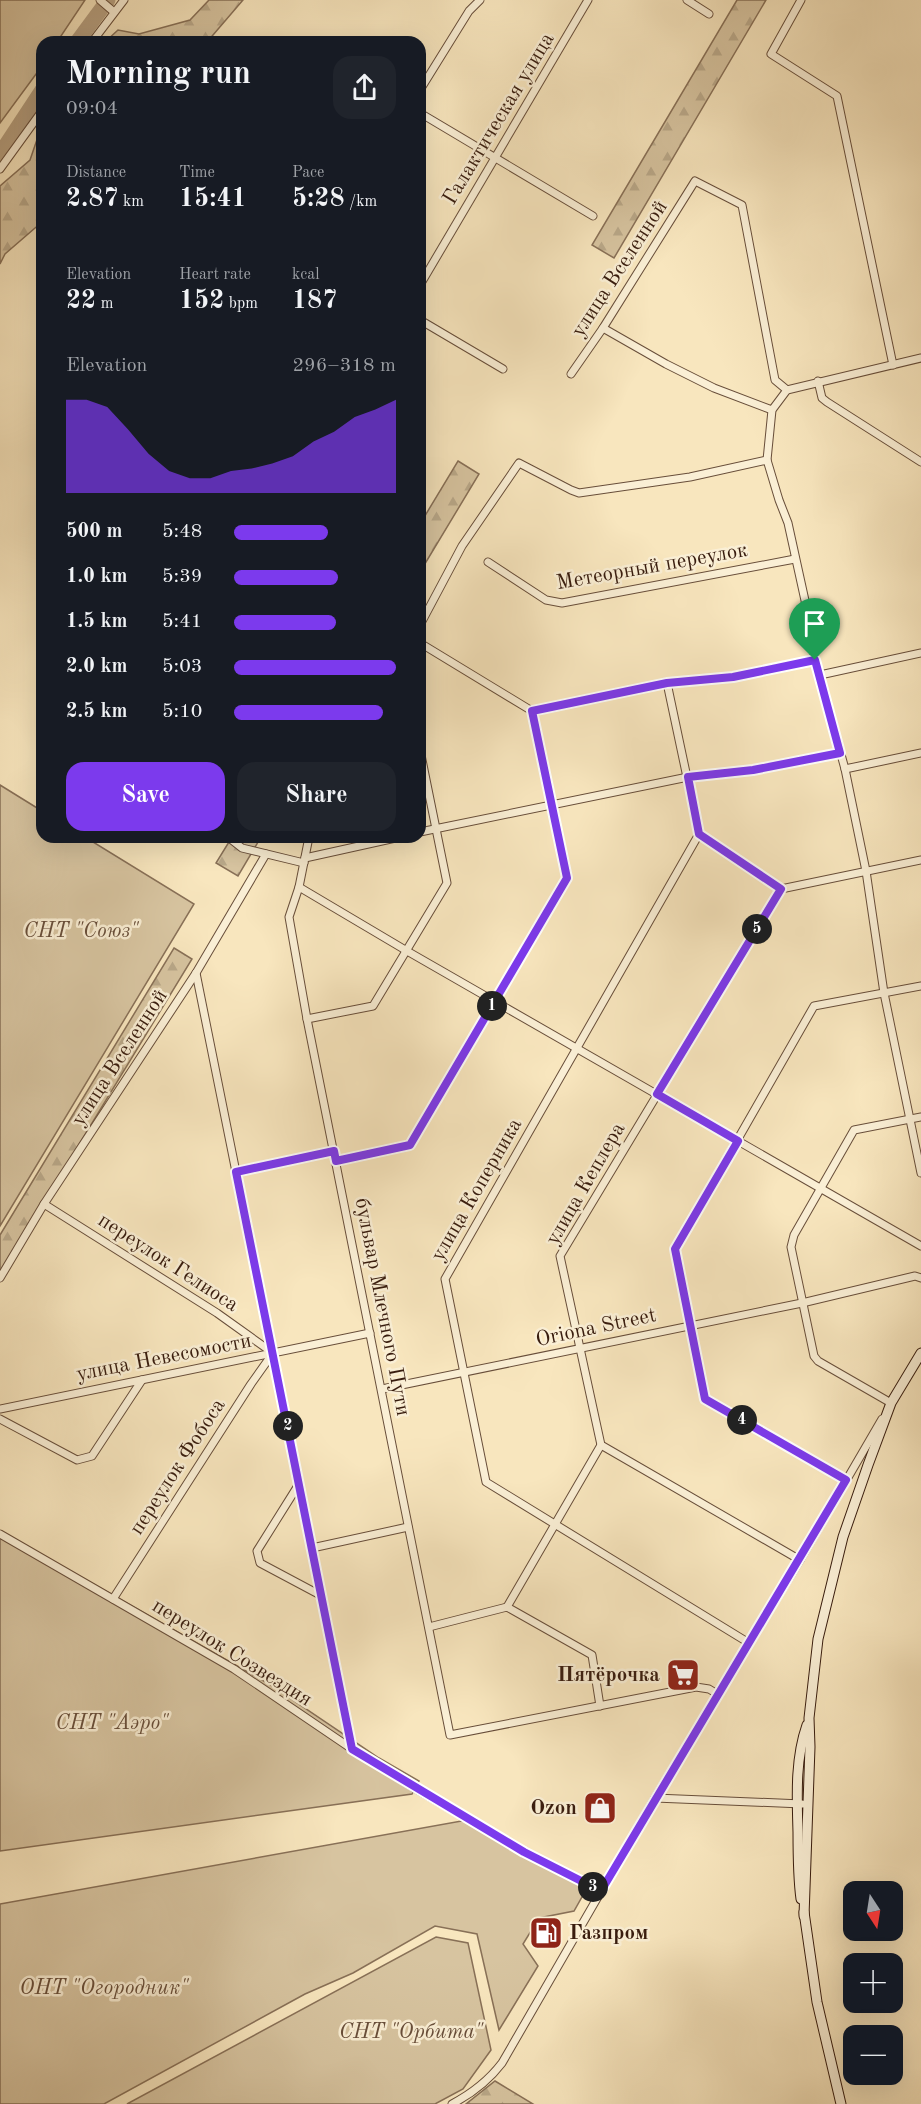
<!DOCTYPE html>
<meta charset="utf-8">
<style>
body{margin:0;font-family:"Old Standard TT",serif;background:#20242c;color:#f1f3f6;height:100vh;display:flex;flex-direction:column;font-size:22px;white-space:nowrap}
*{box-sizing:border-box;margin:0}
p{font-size:20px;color:#9ea1a6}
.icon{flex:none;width:33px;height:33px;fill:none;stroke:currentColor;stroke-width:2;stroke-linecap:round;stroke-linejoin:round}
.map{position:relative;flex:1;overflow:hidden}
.details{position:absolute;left:36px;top:36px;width:390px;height:807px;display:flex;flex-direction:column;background:#171b24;border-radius:18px;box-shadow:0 6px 24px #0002}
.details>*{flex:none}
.needle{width:39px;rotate:168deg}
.tools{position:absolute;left:843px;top:1881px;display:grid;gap:12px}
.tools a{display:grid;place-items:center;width:60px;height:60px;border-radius:12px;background:#171b24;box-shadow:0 6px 24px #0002;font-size:30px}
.pin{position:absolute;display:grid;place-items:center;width:51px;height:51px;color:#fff;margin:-62px -26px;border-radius:50% 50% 50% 0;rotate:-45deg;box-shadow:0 0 6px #0007}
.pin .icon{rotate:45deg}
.km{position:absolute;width:30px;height:30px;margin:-15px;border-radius:50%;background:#222;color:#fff;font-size:16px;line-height:30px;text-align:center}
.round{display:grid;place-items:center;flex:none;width:63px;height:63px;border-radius:18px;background:#20242c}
.summary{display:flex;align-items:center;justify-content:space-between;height:102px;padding:0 30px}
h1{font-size:33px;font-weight:600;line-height:45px}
.stats{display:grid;grid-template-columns:repeat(3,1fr);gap:9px;height:102px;padding:6px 30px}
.stats div{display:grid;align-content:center}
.stats b{font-size:26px;font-weight:600}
.stats small{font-size:16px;font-weight:400}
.stats p{font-size:16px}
.chart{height:168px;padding:12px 30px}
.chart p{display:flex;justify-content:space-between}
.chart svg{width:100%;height:108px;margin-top:6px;fill:#7c3aed;opacity:.7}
.button{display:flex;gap:12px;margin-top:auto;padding:12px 30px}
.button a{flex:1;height:69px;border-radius:18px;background:#7c3aed;color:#fff;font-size:24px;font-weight:600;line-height:69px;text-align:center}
.button a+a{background:#20242c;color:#f1f3f6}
ul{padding:0 30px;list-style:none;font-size:20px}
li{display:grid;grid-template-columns:96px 72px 1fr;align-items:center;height:45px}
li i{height:15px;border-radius:8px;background:#7c3aed}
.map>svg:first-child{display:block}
</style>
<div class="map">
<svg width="921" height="2104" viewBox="0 0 921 2104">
<defs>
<pattern id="forest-firs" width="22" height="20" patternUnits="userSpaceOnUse" patternTransform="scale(1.5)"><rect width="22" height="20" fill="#d7c4a0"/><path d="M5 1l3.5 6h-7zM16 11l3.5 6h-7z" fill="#b9a889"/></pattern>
</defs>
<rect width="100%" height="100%" fill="#f8e6be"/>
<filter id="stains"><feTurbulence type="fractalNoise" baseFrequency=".00333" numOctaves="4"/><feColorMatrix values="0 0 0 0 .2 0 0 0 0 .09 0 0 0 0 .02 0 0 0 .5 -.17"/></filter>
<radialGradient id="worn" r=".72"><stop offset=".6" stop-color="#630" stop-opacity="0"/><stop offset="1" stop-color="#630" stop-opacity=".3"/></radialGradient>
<g fill="#d7c4a0" stroke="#887057" stroke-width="1.5">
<path d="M 0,0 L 85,0 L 57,42 L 42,42 L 42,66 L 0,123 Z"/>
<path d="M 0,785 L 42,811 L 42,837 L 85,837 L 194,904 L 0,1226 Z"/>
<path d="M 0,1531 L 269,1684 L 379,1758 L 419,1781 L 412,1794 L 0,1851 Z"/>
<path d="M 467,1820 L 587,1888 L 574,1911 L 539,1918 L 523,1944 L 538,1966 L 499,2030 L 477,1934 L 435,1926 L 353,1973 L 305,1994 L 104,2104 L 0,2104 L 0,1904 Z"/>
<path d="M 436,1937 L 468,1943 L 491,2050 L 463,2089 L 435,2104 L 127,2104 Z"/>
</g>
<g fill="url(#forest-firs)" stroke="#887057" stroke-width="1.5">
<path d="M 209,0 L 243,0 L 207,42 L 105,42 L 118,30 L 139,34 L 190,20 Z"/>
<path d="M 737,0 L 766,0 L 614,258 L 592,245 Z"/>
<path d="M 42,125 L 42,222 L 5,254 L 0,264 L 0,186 L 30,160 Z"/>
<path d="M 458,461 L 479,474 L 420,572 L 420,524 Z"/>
<path d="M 232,837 L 261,837 L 238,876 L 216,863 Z"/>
<path d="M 174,948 L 192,959 L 0,1274 L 0,1235 Z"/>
<path d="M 495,2081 L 533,2104 L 466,2104 Z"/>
</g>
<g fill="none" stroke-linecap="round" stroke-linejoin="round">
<g stroke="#b7a182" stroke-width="15">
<path d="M 77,42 L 108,0"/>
<path d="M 0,154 L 42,90"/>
</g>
<defs>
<g id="street">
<path d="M 100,0 L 114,12"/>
<path d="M 687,0 L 709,14"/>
<path d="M 801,0 L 771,54 L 837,96 L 893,365"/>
<path d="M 92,42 L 124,0"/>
<path d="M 420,90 L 469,11 L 480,0"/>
<path d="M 420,113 L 593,216"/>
<path d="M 0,169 L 42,111"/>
<path d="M 420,285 L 588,0"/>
<path d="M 420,320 L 503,369"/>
<path d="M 603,328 L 666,364 L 714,388 L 772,410"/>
<path d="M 921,358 L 787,390 L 772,410 L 767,460 L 779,500 L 788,523 L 806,605 L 815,660 L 845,769 L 866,871 L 884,993 L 921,1173"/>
<path d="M 571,374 L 603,328 L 695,181 L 742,205 L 775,380 L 787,390"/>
<path d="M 818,381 L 822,398 L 827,402 L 921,462"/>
<path d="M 488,562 L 546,600 L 562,603 L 795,559"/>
<path d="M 420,625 L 462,546 L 519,463 L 571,490 L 579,493 L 690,477 L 767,460"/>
<path d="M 420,643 L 532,711 L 667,683 L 733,677 L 815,660"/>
<path d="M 820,675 L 921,653"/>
<path d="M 667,683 L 699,834 L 445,1279 L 486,1482 L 749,1643"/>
<path d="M 845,769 L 921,753"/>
<path d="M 420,832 L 688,777 L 753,770 L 840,753"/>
<path d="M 699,834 L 781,889"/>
<path d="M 228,837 L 242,848 L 304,863"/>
<path d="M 309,837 L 299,887 L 289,917 L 307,1019 L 450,1735 L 696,1687 L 709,1689 L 719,1695"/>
<path d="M 305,858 L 400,837"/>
<path d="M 299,887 L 407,951 L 921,1246"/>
<path d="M 196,973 L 352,1749"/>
<path d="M 307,1019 L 373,1006 L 447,883 L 420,750"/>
<path d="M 336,1161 L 410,1145 L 567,878 L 532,711"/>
<path d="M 236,1172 L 334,1151"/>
<path d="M 44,1204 L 217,1313 L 273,1353 L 251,1384 L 113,1599"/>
<path d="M 0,1278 L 44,1204 L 196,973 L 266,854"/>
<path d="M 382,1389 L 802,1303 L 915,1276 L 921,1278"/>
<path d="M 890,1405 L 891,1403 L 818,1361 L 814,1356 L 791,1247 L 794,1235 L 854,1130 L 921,1117"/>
<path d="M 0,1409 L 370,1333"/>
<path d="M 0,1419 L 77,1460 L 92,1456 L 142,1380"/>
<path d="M 846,1480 L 705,1399 L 675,1249 L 814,1006 L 921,986"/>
<path d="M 299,1484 L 257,1551 L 260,1563 L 322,1596"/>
<path d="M 0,1534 L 234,1669 L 352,1749 L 413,1787 L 524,1852 L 601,1891"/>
<path d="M 312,1548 L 408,1527"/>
<path d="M 800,1560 L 601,1445 L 560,1256 L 781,889 L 921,860"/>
<path d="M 507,1607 L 601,1445"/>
<path d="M 429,1627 L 507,1607 L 592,1655 L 600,1706"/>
<path d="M 655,1798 L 802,1804"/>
<path d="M 452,2104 C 471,2094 489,2080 502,2063 L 655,1798 L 800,1560 L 882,1419"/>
</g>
<g id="secondary">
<path d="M 801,1899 C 798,1877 798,1855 798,1832 C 797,1797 795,1759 807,1725"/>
<path d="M 804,1912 L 817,2002 L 841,2104"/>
<path d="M 804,1916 L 810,1747 L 809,1718 L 818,1639 L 843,1537 L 868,1465 L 891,1403 L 921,1353"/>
</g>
</defs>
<use href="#street" stroke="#684e3a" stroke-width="9"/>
<use href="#secondary" stroke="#381c0e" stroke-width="11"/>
<use href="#street" stroke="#faefd5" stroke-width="7"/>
<use href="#secondary" stroke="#faefd5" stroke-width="9"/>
</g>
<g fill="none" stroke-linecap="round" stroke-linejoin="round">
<defs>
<path id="route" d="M 815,660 L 840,753 L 753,770 L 688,777 L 699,834 L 781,889 L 657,1094 L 738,1141 L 675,1249 L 705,1399 L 846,1480 L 601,1891 L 524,1852 L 352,1749 L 236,1172 L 334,1151 L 336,1161 L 410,1145 L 567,878 L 532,711 L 667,683 L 733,677 Z"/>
</defs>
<use href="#route" stroke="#fff" stroke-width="12"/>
<use href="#route" stroke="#7c3aed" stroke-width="8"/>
</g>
<defs>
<symbol id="supermarket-square" viewBox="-11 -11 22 22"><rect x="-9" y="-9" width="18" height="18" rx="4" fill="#8f2418" stroke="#faefd5"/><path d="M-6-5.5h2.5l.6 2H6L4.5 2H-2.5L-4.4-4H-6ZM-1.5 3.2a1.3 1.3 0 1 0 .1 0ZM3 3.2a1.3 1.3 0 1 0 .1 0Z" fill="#fff"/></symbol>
<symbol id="shop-square" viewBox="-11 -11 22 22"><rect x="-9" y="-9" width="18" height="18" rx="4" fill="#8f2418" stroke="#faefd5"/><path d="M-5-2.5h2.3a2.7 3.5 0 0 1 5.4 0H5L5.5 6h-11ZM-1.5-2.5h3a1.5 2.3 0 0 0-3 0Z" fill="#fff"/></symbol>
<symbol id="fuel-square" viewBox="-11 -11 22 22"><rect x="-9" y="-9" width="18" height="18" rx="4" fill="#8f2418" stroke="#faefd5"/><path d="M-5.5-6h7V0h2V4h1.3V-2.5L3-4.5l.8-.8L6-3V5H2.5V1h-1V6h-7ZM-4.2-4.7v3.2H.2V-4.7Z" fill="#fff"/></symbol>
</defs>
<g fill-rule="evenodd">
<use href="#supermarket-square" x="664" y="1656" width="38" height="38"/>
<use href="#shop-square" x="581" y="1789" width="38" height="38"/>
<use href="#fuel-square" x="527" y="1914" width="38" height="38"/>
</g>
<g text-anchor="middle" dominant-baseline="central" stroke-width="5" stroke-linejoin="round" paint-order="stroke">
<g font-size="21" fill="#381c0e" stroke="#faefd5">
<text transform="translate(499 119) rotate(-59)">Галактическая улица</text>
<text transform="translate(620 269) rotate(-57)">улица Вселенной</text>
<text transform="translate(652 567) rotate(-10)">Метеорный переулок</text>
<text transform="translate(120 1058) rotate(-57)">улица Вселенной</text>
<text transform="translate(586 1184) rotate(-60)">улица Кеплера</text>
<text transform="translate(477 1190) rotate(-60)">улица Коперника</text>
<text transform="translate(168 1263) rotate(33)">переулок Гелиоса</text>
<text transform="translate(382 1307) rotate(79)">бульвар Млечного Пути</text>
<text transform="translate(596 1328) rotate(-12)">Oriona Street</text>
<text transform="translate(164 1358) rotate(-11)">улица Невесомости</text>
<text transform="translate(178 1467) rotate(-57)">переулок Фобоса</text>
<text transform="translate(232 1653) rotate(32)">переулок Созвездия</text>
</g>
<g font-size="21" font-style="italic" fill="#684e3a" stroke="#faefd5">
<text x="81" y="931">СНТ "Союз"</text>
<text x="112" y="1723">СНТ "Аэро"</text>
<text x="104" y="1988">ОНТ "Огородник"</text>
<text x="411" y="2032">СНТ "Орбита"</text>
</g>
<g font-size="21" font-weight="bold" fill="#381c0e" stroke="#faefd5" text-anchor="end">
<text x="660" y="1675">Пятёрочка</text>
<text x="577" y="1808">Ozon</text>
<text x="569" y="1933" text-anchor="start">Газпром</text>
</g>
</g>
<rect width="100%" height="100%" filter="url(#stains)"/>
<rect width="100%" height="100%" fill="url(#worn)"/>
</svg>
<div class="tools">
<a><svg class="needle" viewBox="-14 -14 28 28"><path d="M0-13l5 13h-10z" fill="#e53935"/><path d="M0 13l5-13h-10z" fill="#9ea1a6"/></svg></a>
<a>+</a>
<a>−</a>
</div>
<div class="pin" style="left:815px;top:660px;background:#1e9e55"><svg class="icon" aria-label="arrive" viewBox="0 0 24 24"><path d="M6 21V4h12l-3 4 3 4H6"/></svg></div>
<b class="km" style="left:492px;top:1006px">1</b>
<b class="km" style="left:288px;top:1426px">2</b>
<b class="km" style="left:593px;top:1887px">3</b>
<b class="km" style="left:742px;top:1420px">4</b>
<b class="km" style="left:757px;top:929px">5</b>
<section class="details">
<div class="summary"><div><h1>Morning run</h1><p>09:04</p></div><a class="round"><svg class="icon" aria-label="share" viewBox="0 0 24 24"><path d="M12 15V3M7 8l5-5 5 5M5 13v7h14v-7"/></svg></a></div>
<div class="stats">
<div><p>Distance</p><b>2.87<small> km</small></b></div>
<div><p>Time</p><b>15:41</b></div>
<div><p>Pace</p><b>5:28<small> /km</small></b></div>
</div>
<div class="stats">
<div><p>Elevation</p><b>22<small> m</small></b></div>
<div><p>Heart rate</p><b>152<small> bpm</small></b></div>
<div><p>kcal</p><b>187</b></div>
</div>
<div class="chart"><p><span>Elevation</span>296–318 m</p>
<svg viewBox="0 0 160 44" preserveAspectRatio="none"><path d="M0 44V6L10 6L20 9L30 18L40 28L50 35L60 38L70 38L80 35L90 34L100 32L110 29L120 23L130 19L140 13L150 10L160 6V44z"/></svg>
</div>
<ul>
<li><b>500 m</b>5:48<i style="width:58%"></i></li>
<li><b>1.0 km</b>5:39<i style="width:64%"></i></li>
<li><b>1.5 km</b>5:41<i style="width:63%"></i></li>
<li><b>2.0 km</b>5:03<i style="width:100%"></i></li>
<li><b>2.5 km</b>5:10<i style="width:92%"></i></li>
</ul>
<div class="button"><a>Save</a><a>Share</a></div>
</section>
</div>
